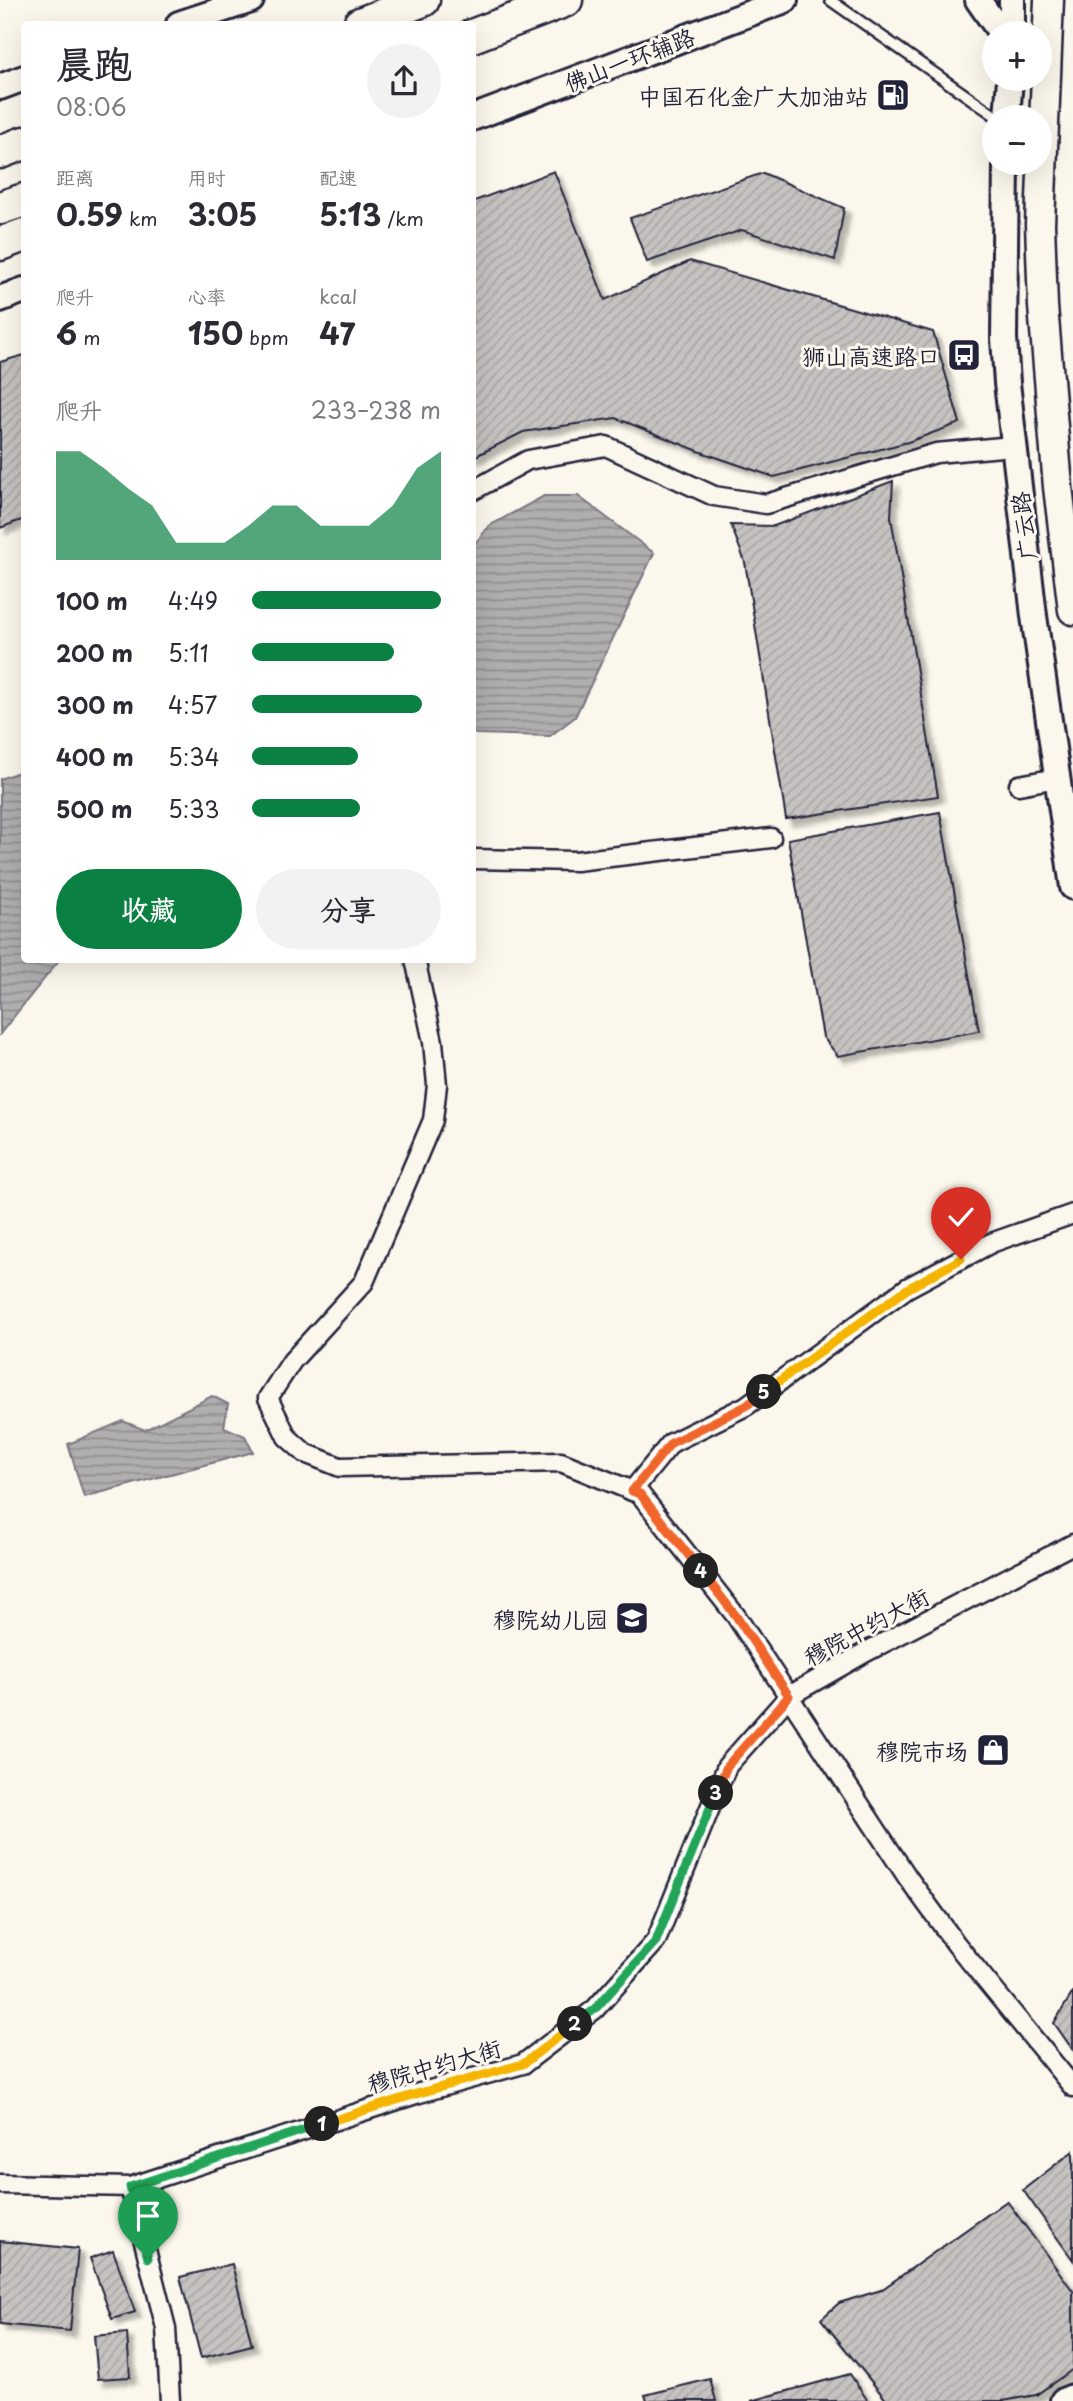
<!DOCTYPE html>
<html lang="zh">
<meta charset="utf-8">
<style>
body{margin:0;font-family:"Playpen Sans","LXGW WenKai TC",sans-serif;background:#f2f2f3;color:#2b2b33;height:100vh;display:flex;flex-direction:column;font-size:26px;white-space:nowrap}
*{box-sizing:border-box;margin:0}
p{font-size:23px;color:#7c7c81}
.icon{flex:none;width:38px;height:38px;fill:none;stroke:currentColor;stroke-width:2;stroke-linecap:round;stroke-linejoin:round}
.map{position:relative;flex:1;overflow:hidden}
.sheet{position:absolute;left:21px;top:21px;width:455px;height:942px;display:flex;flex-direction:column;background:#fff;border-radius:7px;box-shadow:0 7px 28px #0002}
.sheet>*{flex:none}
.fabs{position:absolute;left:982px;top:21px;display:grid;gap:14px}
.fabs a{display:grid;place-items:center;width:70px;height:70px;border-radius:50%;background:#fff;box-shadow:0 7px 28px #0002;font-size:35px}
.pin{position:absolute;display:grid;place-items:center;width:60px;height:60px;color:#fff;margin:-72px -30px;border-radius:50% 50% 50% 0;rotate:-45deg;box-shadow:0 0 7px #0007}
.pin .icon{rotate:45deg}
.km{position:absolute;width:35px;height:35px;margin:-18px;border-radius:50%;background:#222;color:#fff;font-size:19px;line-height:35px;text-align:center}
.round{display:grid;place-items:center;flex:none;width:74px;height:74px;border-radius:37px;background:#f2f2f3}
.head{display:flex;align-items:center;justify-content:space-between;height:119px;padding:0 35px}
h1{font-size:38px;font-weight:700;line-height:52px}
.metrics{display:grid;grid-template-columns:repeat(3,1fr);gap:10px;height:119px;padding:7px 35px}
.metrics div{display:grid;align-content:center}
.metrics b{font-size:30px;font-weight:700}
.metrics small{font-size:19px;font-weight:400}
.metrics p{font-size:19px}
.chart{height:196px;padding:14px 35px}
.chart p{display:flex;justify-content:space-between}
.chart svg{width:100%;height:126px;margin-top:7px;fill:#0b8043;opacity:.7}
.primary-button{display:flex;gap:14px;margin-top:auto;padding:14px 35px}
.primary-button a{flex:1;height:80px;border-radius:42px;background:#0b8043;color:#fff;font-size:28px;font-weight:700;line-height:80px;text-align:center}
.primary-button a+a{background:#f2f2f3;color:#2b2b33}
ul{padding:0 35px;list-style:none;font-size:23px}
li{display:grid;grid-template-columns:112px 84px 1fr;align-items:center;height:52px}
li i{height:18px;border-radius:9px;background:#0b8043}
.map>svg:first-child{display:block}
</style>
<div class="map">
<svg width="1073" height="2401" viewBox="0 0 1073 2401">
<defs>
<pattern id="water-rules" width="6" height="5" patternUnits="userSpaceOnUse" patternTransform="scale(1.75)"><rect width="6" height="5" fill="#b1aeb0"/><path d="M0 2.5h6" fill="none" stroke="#908d90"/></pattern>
<pattern id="building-hatch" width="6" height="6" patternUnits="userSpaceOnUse" patternTransform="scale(1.75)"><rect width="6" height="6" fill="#c6c2c0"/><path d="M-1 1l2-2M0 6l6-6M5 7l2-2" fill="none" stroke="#aaa6a6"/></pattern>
<filter id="shadow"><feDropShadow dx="6" dy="6" stdDeviation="2" flood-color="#0004"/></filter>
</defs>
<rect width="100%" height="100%" fill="#fbf7ec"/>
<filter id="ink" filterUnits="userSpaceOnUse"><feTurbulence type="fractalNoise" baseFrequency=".0143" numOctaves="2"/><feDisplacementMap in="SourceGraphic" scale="14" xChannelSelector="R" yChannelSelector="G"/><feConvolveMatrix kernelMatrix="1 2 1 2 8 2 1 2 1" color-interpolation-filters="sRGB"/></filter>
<g filter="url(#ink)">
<g fill="url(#water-rules)" stroke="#787681" stroke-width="2">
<path d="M 544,496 L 578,496 L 654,553 L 575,717 L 550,736 L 476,734 L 472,733 L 473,546 L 489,526 Z"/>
<path d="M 24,770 L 24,959 L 60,959 L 0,1034 L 0,779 Z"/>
<path d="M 212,1396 L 228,1404 L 224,1427 L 245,1436 L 253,1452 L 84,1497 L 68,1444 L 123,1421 L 145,1430 Z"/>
</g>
<g fill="url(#building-hatch)" stroke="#22223b" stroke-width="2" filter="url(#shadow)">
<path d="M 554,171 L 605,300 L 690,261 L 933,332 L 960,423 L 908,442 L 774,477 L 701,452 L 616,418 L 523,432 L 472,458 L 472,202 Z"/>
<path d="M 763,173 L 844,208 L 835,260 L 742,230 L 647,262 L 630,218 Z"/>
<path d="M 24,355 L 24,519 L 0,528 L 0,362 Z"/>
<path d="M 893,481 L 891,517 L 938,796 L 786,819 L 745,562 L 731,525 L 774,526 Z"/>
<path d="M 940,812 L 979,1031 L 838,1056 L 823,1037 L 788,839 Z"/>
<path d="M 1073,1992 L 1073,2050 L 1054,2023 Z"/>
<path d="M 1073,2151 L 1073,2260 L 1023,2190 Z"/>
<path d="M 1007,2201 L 1073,2291 L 1073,2369 L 1036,2395 L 1003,2401 L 887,2401 L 821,2319 L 839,2303 L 881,2290 Z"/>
<path d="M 0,2241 L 78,2249 L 70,2331 L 0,2324 Z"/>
<path d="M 113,2250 L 135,2312 L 112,2319 L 90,2258 Z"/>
<path d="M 232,2264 L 252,2345 L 201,2358 L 180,2277 Z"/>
<path d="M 127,2333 L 130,2377 L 98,2379 L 94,2336 Z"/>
<path d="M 850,2374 L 868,2401 L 751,2401 Z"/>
<path d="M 710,2379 L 716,2401 L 647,2401 L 645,2395 Z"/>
</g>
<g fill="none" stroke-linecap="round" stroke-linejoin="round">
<defs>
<path id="lane" d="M 830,0 L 997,117"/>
<g id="street">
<path d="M 472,491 L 528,460 L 606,446 L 714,496 L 766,504 L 936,453 L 1013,446"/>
<path d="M 1019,785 L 1057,778"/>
<path d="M 472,859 L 576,861 L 771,838"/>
<path d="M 415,959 L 433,1042 L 437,1085 L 433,1120 L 364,1282 L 292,1361 L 268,1398 L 287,1437 L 305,1453 L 340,1467 L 561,1462 L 640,1494 L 736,1616 L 908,1878 L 956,1944 L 1073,2087"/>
<path d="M 632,1491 L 671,1443 L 746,1406 L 907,1288 L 991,1243 L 1073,1214"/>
<path d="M 0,2184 L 130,2187 L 416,2094 L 523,2064 L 595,2009 L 656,1941 L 727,1766 L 789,1696 L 866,1652 L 1073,1544"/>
<path d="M 130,2187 L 166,2328 L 170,2401"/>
</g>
<g id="secondary">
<path d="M 978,0 L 1001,33"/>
<path d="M 179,24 L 251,0"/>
<path d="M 1012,33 L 1012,0"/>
<path d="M 0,87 L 24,78"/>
<path d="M 1007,117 L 1010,79"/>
<path d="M 472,118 L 785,0"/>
<path d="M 1006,163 L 1004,338 L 1007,383 L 1034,616 L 1073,887"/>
<path d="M 0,299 L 24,290"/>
<path d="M 1063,2401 L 1073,2397"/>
</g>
<path id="primary" d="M 1049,0 L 1040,224 L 1043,306 L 1058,487 L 1073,610"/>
<g id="highway">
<path d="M 360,24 L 423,0"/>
<path d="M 472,36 L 566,0"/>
<path d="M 0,152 L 24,143"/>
<path d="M 0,208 L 24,200"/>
<path d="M 0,244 L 24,235"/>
</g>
</defs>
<use href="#lane" stroke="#22223b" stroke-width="14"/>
<use href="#street" stroke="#22223b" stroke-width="23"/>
<use href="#secondary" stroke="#22223b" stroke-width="30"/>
<use href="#primary" stroke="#22223b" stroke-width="33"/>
<use href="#highway" stroke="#22223b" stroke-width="37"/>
<use href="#lane" stroke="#fbf7ec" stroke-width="9"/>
<use href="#street" stroke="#fbf7ec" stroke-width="18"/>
<use href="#secondary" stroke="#fbf7ec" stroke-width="24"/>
<use href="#primary" stroke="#fbf7ec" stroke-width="28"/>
<use href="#highway" stroke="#fbf7ec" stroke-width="32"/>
</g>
</g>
<g fill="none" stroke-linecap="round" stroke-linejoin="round" filter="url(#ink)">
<defs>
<path id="split-1" d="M 148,2258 L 130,2187 L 322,2124"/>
<path id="split-2" d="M 322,2124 L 416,2094 L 523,2064 L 575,2024"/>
<path id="split-3" d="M 575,2024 L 595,2009 L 656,1941 L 716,1793"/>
<path id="split-4" d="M 701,1571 L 736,1616 L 789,1696 L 727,1766 L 716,1793"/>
<path id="split-5" d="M 701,1571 L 640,1494 L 632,1491 L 671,1443 L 746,1406 L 764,1392"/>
<path id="split-6" d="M 764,1392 L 907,1289 L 961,1259"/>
</defs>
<use href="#split-1" stroke="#fff" stroke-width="14"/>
<use href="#split-2" stroke="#fff" stroke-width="14"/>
<use href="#split-3" stroke="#fff" stroke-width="14"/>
<use href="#split-4" stroke="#fff" stroke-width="14"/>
<use href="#split-5" stroke="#fff" stroke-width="14"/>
<use href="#split-6" stroke="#fff" stroke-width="14"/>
<use href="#split-1" stroke="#22a559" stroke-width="9"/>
<use href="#split-2" stroke="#f5b400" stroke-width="9"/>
<use href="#split-3" stroke="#22a559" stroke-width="9"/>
<use href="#split-4" stroke="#f0652b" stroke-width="9"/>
<use href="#split-5" stroke="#f0652b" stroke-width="9"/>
<use href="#split-6" stroke="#f5b400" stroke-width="9"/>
</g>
<defs>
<symbol id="fuel-square" viewBox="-11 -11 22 22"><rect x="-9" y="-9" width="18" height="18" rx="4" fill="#22223b" stroke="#fbf7ec"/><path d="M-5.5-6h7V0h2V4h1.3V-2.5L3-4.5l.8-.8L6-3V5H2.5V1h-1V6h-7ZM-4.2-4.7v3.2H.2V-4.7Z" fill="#fff"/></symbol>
<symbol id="bus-square" viewBox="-11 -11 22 22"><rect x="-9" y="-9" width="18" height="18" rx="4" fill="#22223b" stroke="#fbf7ec"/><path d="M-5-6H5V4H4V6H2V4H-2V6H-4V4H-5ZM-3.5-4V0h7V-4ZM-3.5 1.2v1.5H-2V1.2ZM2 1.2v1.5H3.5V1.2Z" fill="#fff"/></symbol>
<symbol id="school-square" viewBox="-11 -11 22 22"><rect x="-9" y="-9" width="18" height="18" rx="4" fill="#22223b" stroke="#fbf7ec"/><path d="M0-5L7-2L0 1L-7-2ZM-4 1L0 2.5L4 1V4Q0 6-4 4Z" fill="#fff"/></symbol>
<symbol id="shop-square" viewBox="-11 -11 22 22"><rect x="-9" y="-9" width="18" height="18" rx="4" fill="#22223b" stroke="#fbf7ec"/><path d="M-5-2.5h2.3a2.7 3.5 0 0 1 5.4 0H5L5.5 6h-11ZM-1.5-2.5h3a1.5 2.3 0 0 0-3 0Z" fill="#fff"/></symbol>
</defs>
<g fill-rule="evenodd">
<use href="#fuel-square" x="874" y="76" width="38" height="38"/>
<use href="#bus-square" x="945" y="336" width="38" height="38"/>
<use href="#school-square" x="613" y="1599" width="38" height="38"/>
<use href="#shop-square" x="974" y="1731" width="38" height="38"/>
</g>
<g text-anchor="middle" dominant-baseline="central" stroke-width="6" stroke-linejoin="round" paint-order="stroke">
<g font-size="23" fill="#22223b" stroke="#fbf7ec">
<text transform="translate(629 59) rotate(-21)">佛山一环辅路</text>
<text transform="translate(1023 526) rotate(-97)">广云路</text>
<text transform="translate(866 1626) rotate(-28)">穆院中约大街</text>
<text transform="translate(434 2065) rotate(-16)">穆院中约大街</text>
</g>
<g font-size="23" fill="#22223b" stroke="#fbf7ec" text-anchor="end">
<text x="868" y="95">中国石化金广大加油站</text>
<text x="940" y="355">狮山高速路口</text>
<text x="608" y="1618">穆院幼儿园</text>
<text x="968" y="1750">穆院市场</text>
</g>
</g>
</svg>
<div class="fabs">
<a>+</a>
<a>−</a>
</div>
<div class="pin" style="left:148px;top:2258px;background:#1e9e55"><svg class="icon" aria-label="arrive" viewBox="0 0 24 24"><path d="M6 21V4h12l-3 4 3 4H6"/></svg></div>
<div class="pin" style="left:961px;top:1259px;background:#d93025"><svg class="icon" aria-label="check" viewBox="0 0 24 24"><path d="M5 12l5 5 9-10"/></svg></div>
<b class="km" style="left:322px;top:2124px">1</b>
<b class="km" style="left:575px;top:2024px">2</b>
<b class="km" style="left:716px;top:1793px">3</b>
<b class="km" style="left:701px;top:1571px">4</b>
<b class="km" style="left:764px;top:1392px">5</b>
<section class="sheet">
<div class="head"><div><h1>晨跑</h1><p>08:06</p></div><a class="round"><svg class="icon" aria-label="share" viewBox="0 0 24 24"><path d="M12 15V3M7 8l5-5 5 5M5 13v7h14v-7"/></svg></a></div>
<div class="metrics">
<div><p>距离</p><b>0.59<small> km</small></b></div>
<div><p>用时</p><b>3:05</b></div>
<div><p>配速</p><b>5:13<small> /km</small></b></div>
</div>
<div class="metrics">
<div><p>爬升</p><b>6<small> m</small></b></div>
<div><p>心率</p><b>150<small> bpm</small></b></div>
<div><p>kcal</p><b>47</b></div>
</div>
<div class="chart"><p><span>爬升</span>233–238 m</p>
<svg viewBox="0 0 160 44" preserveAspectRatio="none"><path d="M0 44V6L10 6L20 12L30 19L40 25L50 38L60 38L70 38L80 32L90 25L100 25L110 32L120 32L130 32L140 25L150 12L160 6V44z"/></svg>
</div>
<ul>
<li><b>100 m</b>4:49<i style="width:100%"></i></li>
<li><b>200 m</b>5:11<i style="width:75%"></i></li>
<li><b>300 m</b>4:57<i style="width:90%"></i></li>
<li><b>400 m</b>5:34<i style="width:56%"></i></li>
<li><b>500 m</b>5:33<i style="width:57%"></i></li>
</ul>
<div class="primary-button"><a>收藏</a><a>分享</a></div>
</section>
</div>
